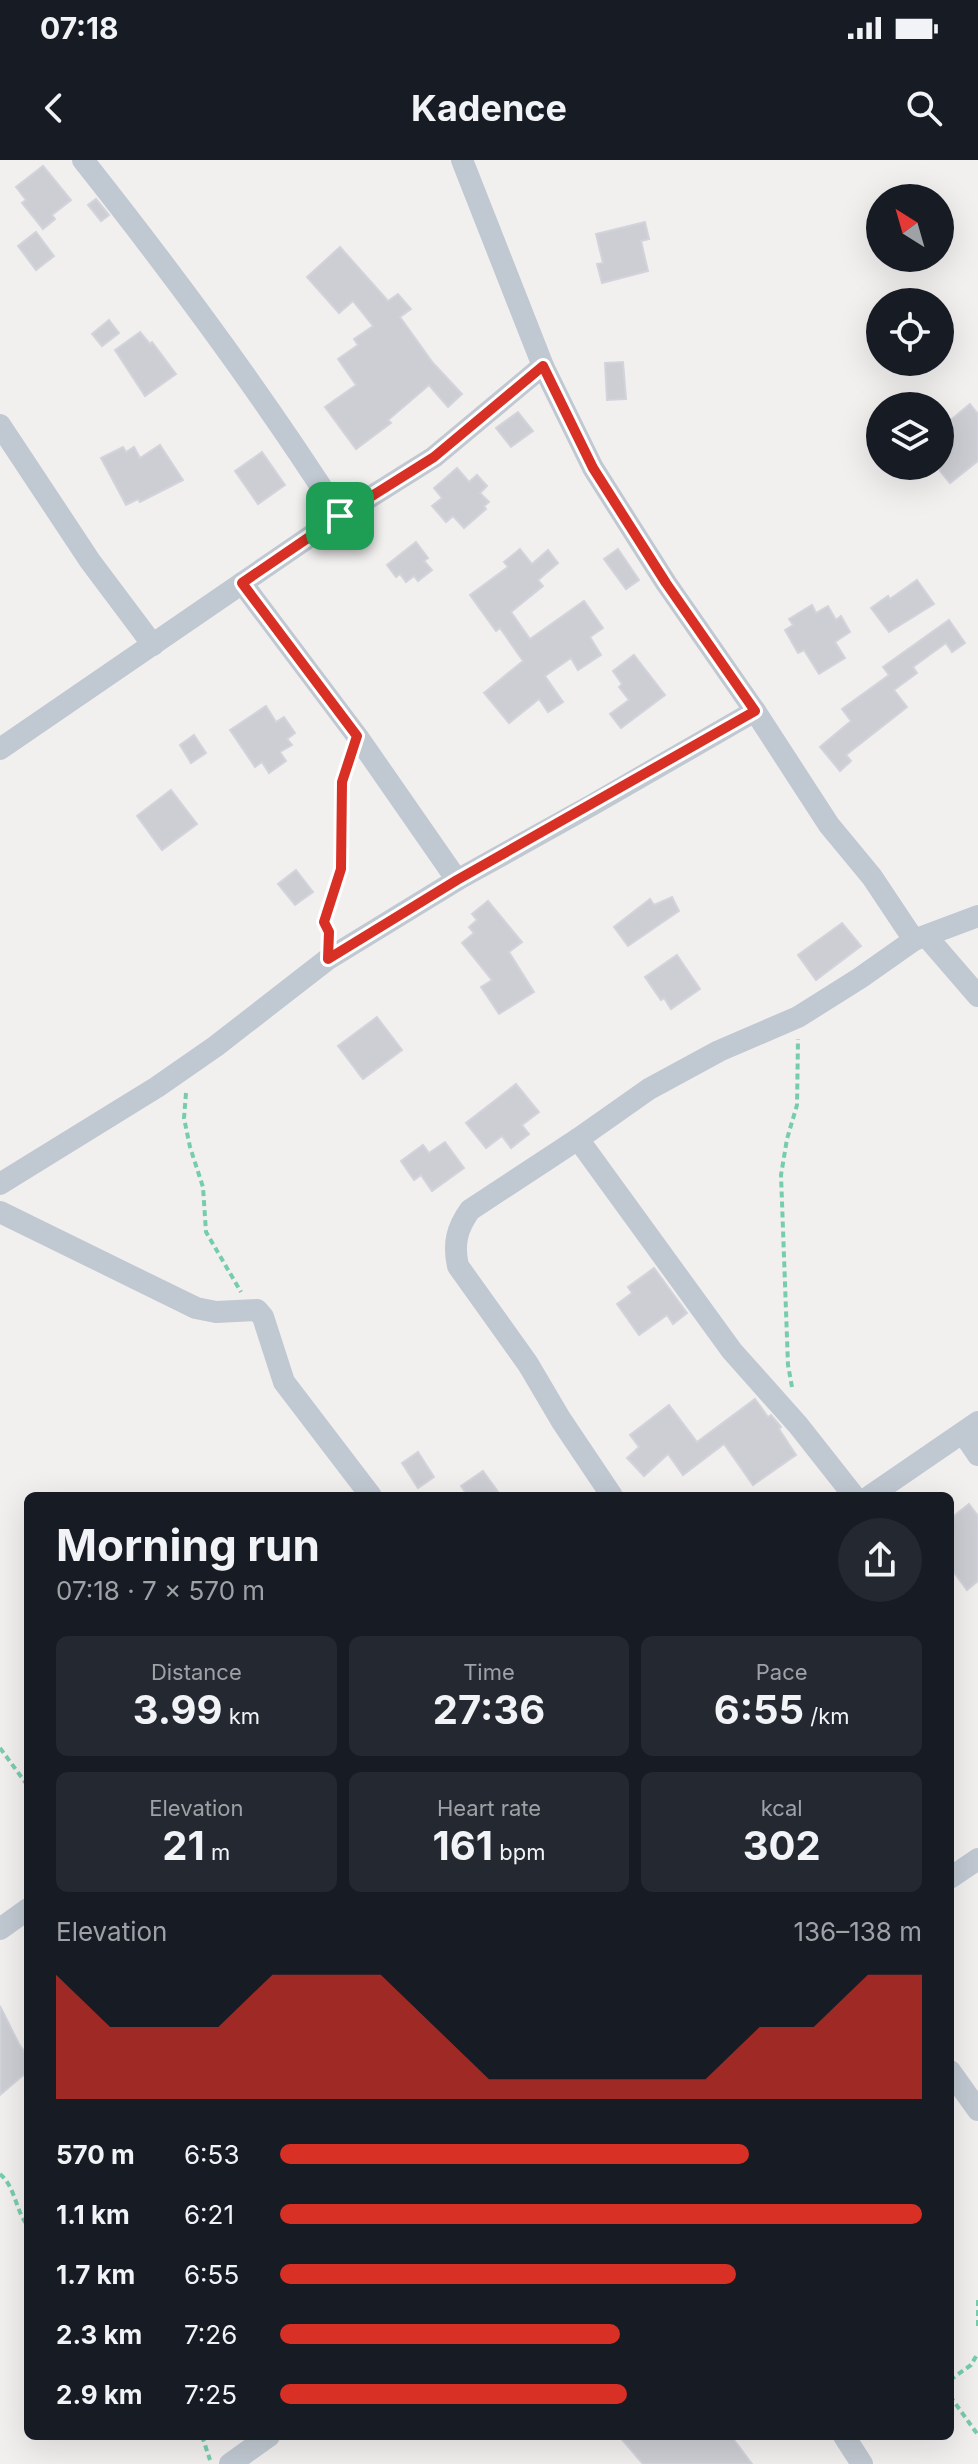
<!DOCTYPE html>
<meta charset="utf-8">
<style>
body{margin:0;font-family:Inter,sans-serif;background:#242831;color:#f1f3f6;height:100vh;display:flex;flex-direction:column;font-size:30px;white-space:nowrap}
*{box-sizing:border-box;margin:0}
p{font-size:26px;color:#9ea1a6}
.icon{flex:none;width:44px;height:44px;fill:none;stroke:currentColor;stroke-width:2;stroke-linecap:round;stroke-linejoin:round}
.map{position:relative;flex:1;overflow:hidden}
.drawer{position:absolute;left:24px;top:1332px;width:930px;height:948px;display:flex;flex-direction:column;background:#171b24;border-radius:12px;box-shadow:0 8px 32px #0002}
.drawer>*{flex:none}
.needle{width:52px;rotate:323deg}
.fabs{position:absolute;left:866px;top:24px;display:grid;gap:16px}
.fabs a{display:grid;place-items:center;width:88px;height:88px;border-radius:50%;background:#171b24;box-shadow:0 8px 32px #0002;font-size:40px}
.pin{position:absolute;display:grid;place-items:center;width:68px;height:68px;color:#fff;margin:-34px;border-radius:16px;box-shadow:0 4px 12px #0006}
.round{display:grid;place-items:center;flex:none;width:84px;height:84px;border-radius:42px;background:#242831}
.headline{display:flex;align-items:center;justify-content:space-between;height:136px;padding:0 32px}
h1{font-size:44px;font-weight:700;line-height:60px}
.metrics{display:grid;grid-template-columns:repeat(3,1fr);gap:12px;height:136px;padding:8px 32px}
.metrics div{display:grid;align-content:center;border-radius:12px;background:#242831;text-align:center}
.metrics b{font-size:40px;font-weight:700}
.metrics small{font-size:22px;font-weight:400}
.metrics p{font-size:22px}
.chart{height:224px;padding:16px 32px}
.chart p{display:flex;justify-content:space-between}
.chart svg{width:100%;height:144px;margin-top:8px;fill:#d93025;opacity:.7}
ul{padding:0 32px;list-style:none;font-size:26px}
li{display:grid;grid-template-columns:128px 96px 1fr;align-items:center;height:60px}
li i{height:20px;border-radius:10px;background:#d93025}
.status{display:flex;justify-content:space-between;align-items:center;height:56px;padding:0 40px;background:#171b24;direction:ltr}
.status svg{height:22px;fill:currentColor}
header{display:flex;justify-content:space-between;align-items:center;height:104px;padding:0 32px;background:#171b24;font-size:36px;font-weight:700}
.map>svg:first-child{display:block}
</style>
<div class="status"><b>07:18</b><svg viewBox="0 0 49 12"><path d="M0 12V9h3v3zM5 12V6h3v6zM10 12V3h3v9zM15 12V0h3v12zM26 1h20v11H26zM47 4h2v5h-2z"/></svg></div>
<header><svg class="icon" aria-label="back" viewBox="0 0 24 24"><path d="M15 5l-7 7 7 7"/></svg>Kadence<svg class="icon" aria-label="search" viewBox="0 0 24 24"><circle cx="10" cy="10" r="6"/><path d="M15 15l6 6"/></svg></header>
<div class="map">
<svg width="978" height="2304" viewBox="0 0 978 2304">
<rect width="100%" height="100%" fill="#f2efef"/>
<g fill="#ccced4" stroke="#d3d4db" stroke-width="2">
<path d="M 43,6 L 71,40 L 52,55 L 55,59 L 43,69 L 22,43 L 26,40 L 16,27 Z"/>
<path d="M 96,39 L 109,55 L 101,61 L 88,45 Z"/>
<path d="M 645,62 L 649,79 L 641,81 L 648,111 L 602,123 L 597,104 L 603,103 L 596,74 Z"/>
<path d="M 36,72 L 54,96 L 36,110 L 18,86 Z"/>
<path d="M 340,87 L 388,141 L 398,134 L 411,149 L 400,157 L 433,203 L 462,234 L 448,247 L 429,225 L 388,260 L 391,263 L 356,289 L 325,247 L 356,225 L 338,199 L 358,185 L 354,179 L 373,166 L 353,141 L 339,153 L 307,117 Z"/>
<path d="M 109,160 L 119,173 L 102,186 L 92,174 Z"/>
<path d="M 140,172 L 150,184 L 152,182 L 176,214 L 145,236 L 115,190 Z"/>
<path d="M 623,202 L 626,239 L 607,240 L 605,203 Z"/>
<path d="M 970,244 L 978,254 L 978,301 L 950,323 L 940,311 L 940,269 Z"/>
<path d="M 518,252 L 533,271 L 511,287 L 496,268 Z"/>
<path d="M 160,285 L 183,320 L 140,342 L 138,339 L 126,345 L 101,298 L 123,287 L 126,292 L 134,287 L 140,298 Z"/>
<path d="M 262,292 L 285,325 L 258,344 L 235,311 Z"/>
<path d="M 457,308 L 469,322 L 477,315 L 487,326 L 480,333 L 489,342 L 484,346 L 486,349 L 464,368 L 453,356 L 446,362 L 432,346 L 442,338 L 434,328 Z"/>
<path d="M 416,382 L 428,398 L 424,401 L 432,410 L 418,421 L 414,416 L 406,422 L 400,414 L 396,417 L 387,405 Z"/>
<path d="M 520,389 L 532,404 L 548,390 L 558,403 L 538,420 L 543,426 L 511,452 L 530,479 L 584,441 L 603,468 L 590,477 L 601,495 L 578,510 L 571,498 L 545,516 L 563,542 L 548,552 L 539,539 L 509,563 L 484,533 L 523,501 L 500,468 L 496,471 L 470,435 L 508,407 L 504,402 Z"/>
<path d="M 618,389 L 639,420 L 626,429 L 604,399 Z"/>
<path d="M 917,420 L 934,444 L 889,472 L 871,448 L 888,436 L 890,439 Z"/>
<path d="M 812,445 L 816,453 L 828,446 L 836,460 L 841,456 L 850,472 L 835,482 L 845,498 L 819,514 L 804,490 L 798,493 L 785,470 L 793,465 L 789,459 Z"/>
<path d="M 949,460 L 965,483 L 952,492 L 946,483 L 913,507 L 917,513 L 894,530 L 907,547 L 846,595 L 851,601 L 840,611 L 820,587 L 851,561 L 842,549 L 889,515 L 883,507 Z"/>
<path d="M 634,495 L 665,535 L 621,568 L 610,554 L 629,540 L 619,527 L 622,524 L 613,511 Z"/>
<path d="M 266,546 L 276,562 L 284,557 L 295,573 L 287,579 L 292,585 L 280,592 L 286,601 L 269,613 L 262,602 L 255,607 L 230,570 Z"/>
<path d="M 194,575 L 206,593 L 191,603 L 180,585 Z"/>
<path d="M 171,630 L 197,664 L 162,690 L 137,656 Z"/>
<path d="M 296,710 L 313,732 L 295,745 L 278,724 Z"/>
<path d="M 672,737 L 679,751 L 628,786 L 614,767 L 650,739 L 654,745 Z"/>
<path d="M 488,741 L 522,782 L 509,792 L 534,832 L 499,854 L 481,827 L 492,820 L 462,783 L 474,773 L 469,767 L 477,760 L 472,754 Z"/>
<path d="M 842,763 L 861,786 L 816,820 L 798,795 Z"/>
<path d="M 677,795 L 700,829 L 671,849 L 664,838 L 661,840 L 645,817 Z"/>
<path d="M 377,857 L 402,890 L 363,919 L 338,886 Z"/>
<path d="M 516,924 L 539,952 L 522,965 L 529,974 L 511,988 L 502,976 L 486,988 L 466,963 Z"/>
<path d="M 445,982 L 464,1008 L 432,1031 L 421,1015 L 414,1020 L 401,1001 L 423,985 L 429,993 Z"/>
<path d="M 654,1108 L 687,1153 L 673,1164 L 667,1155 L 639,1175 L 617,1144 L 632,1133 L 628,1127 Z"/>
<path d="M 755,1239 L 768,1257 L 771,1255 L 781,1267 L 779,1269 L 796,1295 L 753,1325 L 724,1284 L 683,1315 L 668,1294 L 644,1316 L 627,1298 L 639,1287 L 630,1275 L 669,1245 L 697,1282 Z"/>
<path d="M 418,1292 L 434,1317 L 418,1328 L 402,1303 Z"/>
<path d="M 483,1311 L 501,1336 L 468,1336 L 461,1326 Z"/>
<path d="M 969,1344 L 978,1356 L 978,1421 L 967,1430 L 950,1407 L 950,1359 Z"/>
<path d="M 0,1846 L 19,1884 L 28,1897 L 28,1911 L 0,1935 Z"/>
<path d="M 619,2276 L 731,2276 L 752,2304 L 643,2304 Z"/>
</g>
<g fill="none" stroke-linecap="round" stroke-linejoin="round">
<g stroke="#76cdac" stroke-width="4" stroke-dasharray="6 4" stroke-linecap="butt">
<path d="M 329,777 L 324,762 L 343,698 L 342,622 L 349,599"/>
<path d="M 186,933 L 184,958 L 190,987 L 203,1027 L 206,1072 L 241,1132"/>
<path d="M 792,1227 L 788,1205 L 781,1015 L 787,979 L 797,945 L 798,879"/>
<path d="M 0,1588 L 28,1626"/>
<path d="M 0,2014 C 16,2028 15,2050 28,2066"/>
<path d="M 978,2140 L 978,2166"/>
<path d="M 950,2220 L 971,2205 L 978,2193"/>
<path d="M 950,2236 L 978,2275"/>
<path d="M 202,2276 L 210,2300"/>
</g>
<g stroke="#c0c8d1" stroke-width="22">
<path d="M 83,0 C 174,115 261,232 340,356"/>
<path d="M 462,0 L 543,206 L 593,308 L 666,423 L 755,551 L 829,665 L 872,717 L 914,780"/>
<path d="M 0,265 L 90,401 L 153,485"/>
<path d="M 242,423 L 357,576 L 457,720 L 592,645 L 755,551"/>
<path d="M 0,589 L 340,356 L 434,297 L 543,206"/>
<path d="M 927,777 L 978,836"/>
<path d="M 578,979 L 732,1191 L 798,1265 L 854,1336"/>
<path d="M 0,1024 L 157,927 L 216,886 L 328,799 L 457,720"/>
<path d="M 0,1052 L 196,1148 L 216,1152 L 257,1150 L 263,1157 L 284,1222 L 371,1336"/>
<path d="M 963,1273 L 978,1295"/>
<path d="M 612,1336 L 561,1260 L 528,1204 L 458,1106 C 453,1084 457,1068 470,1050 L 578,979 L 649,929 L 719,891 L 798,857 L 860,818 L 914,780 L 978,756"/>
<path d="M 870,1336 L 978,1262"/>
<path d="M 950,1718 L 978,1699"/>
<path d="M 0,1769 L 28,1749"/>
<path d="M 950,1911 L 978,1950"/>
<path d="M 844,2276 L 862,2304"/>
<path d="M 230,2304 L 269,2276"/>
</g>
</g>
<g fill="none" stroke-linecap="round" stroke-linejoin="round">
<defs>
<path id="route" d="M 543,206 L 593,308 L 666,423 L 755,551 L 457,720 L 328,799 L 329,772 L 324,762 L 341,709 L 342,622 L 357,576 L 242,423 L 340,356 L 434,297 Z"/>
</defs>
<use href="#route" stroke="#fff" stroke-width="16"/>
<use href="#route" stroke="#d93025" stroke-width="10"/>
</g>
</svg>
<div class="fabs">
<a><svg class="needle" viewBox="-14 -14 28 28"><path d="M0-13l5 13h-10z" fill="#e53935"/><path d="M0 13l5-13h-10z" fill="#9ea1a6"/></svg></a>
<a><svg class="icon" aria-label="locate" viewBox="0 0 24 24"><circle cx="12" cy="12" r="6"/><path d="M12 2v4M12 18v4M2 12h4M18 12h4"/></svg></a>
<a><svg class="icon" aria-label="layers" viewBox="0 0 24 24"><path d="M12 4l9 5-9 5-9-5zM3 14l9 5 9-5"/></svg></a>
</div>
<div class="pin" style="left:340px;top:356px;background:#1e9e55"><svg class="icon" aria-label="arrive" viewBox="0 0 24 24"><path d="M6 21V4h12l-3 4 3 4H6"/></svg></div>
<section class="drawer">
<div class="headline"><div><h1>Morning run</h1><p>07:18 · 7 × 570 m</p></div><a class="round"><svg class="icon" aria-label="share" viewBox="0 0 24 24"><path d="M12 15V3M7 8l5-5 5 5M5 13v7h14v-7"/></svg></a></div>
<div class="metrics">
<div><p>Distance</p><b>3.99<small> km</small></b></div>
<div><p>Time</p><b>27:36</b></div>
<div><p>Pace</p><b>6:55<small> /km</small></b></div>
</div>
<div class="metrics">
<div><p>Elevation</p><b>21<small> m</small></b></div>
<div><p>Heart rate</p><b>161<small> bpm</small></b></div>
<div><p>kcal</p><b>302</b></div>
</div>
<div class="chart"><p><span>Elevation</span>136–138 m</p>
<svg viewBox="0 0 160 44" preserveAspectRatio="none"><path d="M0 44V6L10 22L20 22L30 22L40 6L50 6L60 6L70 22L80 38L90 38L100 38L110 38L120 38L130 22L140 22L150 6L160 6V44z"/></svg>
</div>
<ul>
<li><b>570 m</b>6:53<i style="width:73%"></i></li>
<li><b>1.1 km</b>6:21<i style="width:100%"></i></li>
<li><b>1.7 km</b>6:55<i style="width:71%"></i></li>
<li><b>2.3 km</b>7:26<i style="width:53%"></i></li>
<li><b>2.9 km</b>7:25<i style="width:54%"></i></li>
</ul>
</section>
</div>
